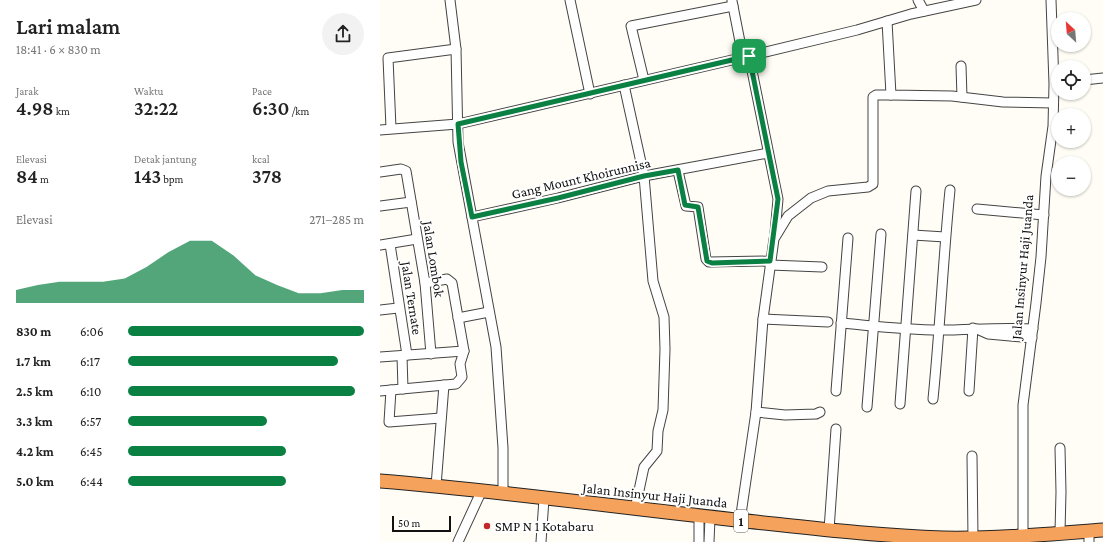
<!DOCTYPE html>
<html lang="id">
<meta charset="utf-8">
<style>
body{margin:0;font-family:"Crimson Pro",serif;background:#f2f2f2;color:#222;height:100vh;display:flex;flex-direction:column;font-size:15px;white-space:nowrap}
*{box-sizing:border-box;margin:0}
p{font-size:13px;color:#767676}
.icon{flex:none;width:22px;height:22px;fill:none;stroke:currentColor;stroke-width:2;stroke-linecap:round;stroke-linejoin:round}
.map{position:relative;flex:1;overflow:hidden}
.drawer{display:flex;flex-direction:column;background:#fff;width:380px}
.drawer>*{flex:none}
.needle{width:26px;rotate:334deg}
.tools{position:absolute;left:671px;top:12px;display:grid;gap:8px}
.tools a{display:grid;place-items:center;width:40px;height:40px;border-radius:50%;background:#fff;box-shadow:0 1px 3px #0004;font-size:20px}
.scale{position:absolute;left:12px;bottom:10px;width:59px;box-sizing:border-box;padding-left:4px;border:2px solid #111;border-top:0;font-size:11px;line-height:14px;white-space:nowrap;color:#111;-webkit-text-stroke:3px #fff;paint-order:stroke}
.pin{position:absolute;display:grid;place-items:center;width:34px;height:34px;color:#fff;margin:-17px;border-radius:8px;box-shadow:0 2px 6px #0006}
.round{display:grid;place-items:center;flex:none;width:42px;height:42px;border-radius:21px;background:#f2f2f2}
.overview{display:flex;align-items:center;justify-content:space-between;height:68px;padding:0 16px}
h1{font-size:22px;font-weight:600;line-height:30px}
.metrics{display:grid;grid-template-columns:repeat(3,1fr);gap:6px;height:68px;padding:4px 16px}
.metrics div{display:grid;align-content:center}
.metrics b{font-size:20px;font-weight:600}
.metrics small{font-size:11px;font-weight:400}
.metrics p{font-size:11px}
.chart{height:112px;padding:8px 16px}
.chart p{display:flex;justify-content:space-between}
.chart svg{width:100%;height:72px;margin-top:4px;fill:#0b8043;opacity:.7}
ul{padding:0 16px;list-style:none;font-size:13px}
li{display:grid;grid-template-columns:64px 48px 1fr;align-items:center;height:30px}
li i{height:10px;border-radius:5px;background:#0b8043}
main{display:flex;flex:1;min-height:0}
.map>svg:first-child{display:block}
</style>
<main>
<section class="drawer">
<div class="overview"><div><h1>Lari malam</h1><p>18:41 · 6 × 830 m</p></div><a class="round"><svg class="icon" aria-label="share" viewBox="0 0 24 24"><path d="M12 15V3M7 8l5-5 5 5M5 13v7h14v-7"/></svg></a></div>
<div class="metrics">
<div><p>Jarak</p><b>4.98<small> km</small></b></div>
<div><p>Waktu</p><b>32:22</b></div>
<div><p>Pace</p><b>6:30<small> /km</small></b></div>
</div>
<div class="metrics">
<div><p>Elevasi</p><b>84<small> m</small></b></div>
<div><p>Detak jantung</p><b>143<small> bpm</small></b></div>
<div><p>kcal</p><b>378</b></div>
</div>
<div class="chart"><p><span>Elevasi</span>271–285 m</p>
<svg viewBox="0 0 160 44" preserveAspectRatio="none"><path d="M0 44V36L10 33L20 31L30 31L40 31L50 29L60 22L70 13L80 6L90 6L100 15L110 27L120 33L130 38L140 38L150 36L160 36V44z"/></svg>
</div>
<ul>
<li><b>830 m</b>6:06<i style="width:100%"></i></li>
<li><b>1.7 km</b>6:17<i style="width:89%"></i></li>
<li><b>2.5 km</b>6:10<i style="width:96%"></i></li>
<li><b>3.3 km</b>6:57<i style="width:59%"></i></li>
<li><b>4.2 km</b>6:45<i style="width:67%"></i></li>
<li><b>5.0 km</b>6:44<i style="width:67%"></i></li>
</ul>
</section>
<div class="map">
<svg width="723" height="542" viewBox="0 0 723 542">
<rect width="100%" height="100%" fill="#fffdf5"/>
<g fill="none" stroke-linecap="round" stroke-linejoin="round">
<defs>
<g id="minor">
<path d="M 70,0 L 76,49 L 78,142 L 116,347 L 123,448 L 123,492"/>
<path d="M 190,0 L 210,94"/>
<path d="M 538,0 L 544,11"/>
<path d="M 352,1 L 363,57"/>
<path d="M 507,21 L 511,95 L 572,96 L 623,102 L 673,103"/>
<path d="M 369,56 L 398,199 L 395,233"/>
<path d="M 581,66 L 582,97"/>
<path d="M 264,80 L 251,26 L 353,6"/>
<path d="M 704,80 L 723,78"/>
<path d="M 244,85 L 264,176 L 273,281 L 284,317 L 285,349 L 283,410 L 278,431 L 277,451 L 264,467 L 255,509"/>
<path d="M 11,128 L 8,58 L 76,49"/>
<path d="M 0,130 L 78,124 L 369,56 L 477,30 L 531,14 L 596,0"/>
<path d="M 298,171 L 306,206 L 318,207 L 326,259 L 329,262 L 390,261"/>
<path d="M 0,172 L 21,169 L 26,171 L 45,283 L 51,354"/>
<path d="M 0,206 L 31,202"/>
<path d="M 597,209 L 664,215"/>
<path d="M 92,217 L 178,198 L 264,176 L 388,153"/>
<path d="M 533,235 L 565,237"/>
<path d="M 10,244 L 27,355"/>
<path d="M 0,245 L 37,239"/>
<path d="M 390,265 L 442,267"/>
<path d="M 0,310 L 18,308"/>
<path d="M 78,318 L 109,312"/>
<path d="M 383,319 L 448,322"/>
<path d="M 461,323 C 494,326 526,330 559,330 C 591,330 620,327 653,329"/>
<path d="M 597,329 L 608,334 L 652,338"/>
<path d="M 22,356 L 23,389"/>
<path d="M 0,357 L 84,351"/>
<path d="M 11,390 L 9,422 L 61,418"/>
<path d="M 0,391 L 76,384 L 82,377 L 80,364 L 84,351 L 72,283 L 67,279 L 45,283"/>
<path d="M 456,391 L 468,238"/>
<path d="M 589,391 L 593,328"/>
<path d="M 553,399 C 560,329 563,260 570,190"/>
<path d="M 520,404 L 536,191"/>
<path d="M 487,407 L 501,234"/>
<path d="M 376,412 L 405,415 L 436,414 L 440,412"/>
<path d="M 592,456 L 593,538"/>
<path d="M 56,486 L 64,385"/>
<path d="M 360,521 L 376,412 L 383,319 L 394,239 L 408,216 L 431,198 L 448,191 L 488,187 L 493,184 L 493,97 L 496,95 L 511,95"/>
<path d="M 449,530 L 456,429"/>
<path d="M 709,531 L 709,542"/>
<path d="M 680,532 L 681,492 L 680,448"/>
<path d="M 643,541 L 643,405 L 656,303 L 661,257 L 666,176 L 673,126 L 674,84 L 671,0"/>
<path d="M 78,542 L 102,490"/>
<path d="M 161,542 L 164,499"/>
<path d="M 319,542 L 319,516"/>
<path d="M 329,542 L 330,518"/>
</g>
<path id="highway" d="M 0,481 C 123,491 244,508 366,521 C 432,528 497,536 563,538 C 617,539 670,534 723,530"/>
</defs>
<use href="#minor" stroke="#444" stroke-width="11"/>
<use href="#highway" stroke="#222" stroke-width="15"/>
<use href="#minor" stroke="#fff" stroke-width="9"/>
<use href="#highway" stroke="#f5a25d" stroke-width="13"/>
</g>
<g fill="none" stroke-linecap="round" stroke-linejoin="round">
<defs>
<path id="route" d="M 369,56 L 398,199 L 390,261 L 332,263 L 327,261 L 318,207 L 305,205 L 298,170 L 264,176 L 178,198 L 92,217 L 81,162 L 78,124 Z"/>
</defs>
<use href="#route" stroke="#fff" stroke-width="8"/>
<use href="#route" stroke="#0b8043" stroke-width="5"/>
</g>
<circle fill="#c4262e" stroke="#fff" stroke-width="1.5" cx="107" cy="526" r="4"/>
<g text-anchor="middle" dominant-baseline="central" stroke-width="4" stroke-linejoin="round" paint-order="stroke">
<rect fill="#fff" stroke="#585858" stroke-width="1" x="354" y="510" width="14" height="22" rx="3"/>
<g font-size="13" font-weight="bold" fill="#111">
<text x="361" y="521">1</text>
</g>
<g font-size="14" fill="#111" stroke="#fff">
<text transform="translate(201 178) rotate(-13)">Gang Mount Khoirunnisa</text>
<text transform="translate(54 259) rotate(81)">Jalan Lombok</text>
<text transform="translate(642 267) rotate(-85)">Jalan Insinyur Haji Juanda</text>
<text transform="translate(32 298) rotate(81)">Jalan Ternate</text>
<text transform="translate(275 495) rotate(6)">Jalan Insinyur Haji Juanda</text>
</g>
<g font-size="14" fill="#111" stroke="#fff" text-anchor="start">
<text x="115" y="526">SMP N 1 Kotabaru</text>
</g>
</g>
</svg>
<div class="tools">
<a><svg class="needle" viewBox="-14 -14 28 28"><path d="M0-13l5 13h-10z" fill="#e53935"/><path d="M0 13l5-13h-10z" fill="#767676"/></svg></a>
<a><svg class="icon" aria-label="locate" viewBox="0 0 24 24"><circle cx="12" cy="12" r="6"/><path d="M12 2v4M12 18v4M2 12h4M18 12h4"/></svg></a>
<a>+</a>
<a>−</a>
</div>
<div class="scale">50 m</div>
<div class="pin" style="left:369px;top:56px;background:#1e9e55"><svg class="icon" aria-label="arrive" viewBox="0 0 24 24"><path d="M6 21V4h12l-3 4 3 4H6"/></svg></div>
</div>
</main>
